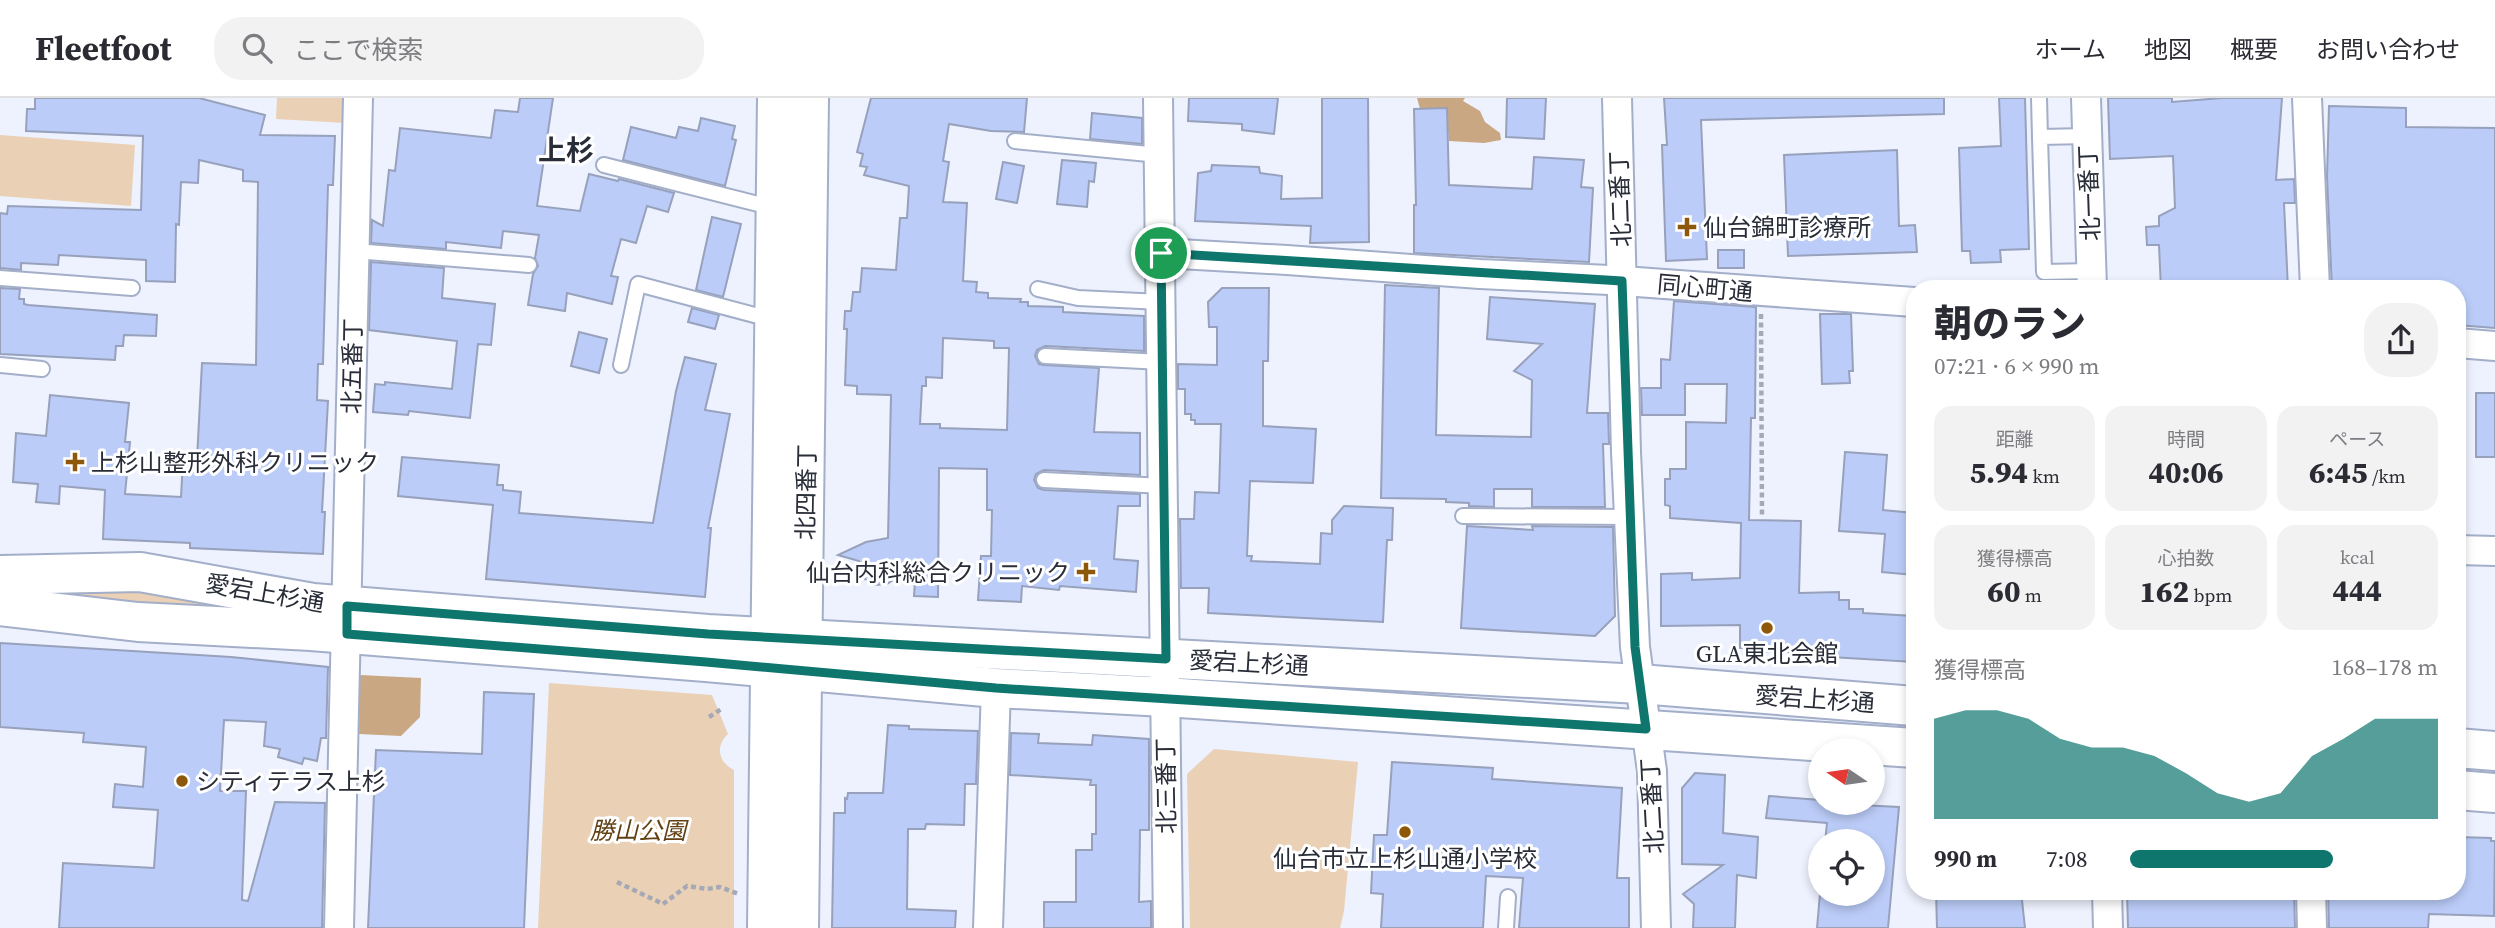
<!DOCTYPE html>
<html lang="ja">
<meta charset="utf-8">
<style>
body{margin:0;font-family:"Source Serif 4","Noto Sans JP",serif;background:#f2f2f3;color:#2b2b33;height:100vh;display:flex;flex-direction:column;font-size:26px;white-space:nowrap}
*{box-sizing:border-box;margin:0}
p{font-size:23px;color:#7c7c81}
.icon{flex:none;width:38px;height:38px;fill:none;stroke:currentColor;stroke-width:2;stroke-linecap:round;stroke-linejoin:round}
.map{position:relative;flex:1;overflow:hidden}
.sheet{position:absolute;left:1906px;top:182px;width:560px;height:620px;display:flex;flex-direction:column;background:#fff;border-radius:28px;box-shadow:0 4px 10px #0003}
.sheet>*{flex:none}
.needle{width:46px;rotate:283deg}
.tools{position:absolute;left:1808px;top:640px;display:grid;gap:14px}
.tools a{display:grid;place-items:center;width:77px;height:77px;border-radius:50%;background:#fff;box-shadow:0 4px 10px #0003;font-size:35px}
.pin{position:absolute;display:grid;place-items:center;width:60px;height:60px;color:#fff;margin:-30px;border:4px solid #fff;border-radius:50%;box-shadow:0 2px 7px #0007}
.round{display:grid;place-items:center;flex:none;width:74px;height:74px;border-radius:28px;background:#f2f2f3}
.overview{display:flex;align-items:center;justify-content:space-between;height:119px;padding:0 28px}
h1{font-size:38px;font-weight:800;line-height:52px}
.metrics{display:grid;grid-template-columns:repeat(3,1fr);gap:10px;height:119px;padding:7px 28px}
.metrics div{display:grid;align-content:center;border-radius:18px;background:#f2f2f3;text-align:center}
.metrics b{font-size:30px;font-weight:800}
.metrics small{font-size:19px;font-weight:400}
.metrics p{font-size:19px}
.chart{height:196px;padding:14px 28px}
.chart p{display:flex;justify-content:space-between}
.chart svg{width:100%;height:126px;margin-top:7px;fill:#0f766e;opacity:.7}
ul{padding:0 28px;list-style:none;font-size:23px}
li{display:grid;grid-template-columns:112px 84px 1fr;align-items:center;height:52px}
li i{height:18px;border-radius:9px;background:#0f766e}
header{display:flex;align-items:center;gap:42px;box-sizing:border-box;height:98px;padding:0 35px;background:#fff;border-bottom:2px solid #e1e1e2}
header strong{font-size:33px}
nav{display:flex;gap:38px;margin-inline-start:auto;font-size:24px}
.search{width:490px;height:63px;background:#f2f2f3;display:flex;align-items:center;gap:18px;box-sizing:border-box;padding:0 24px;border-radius:28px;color:#7c7c81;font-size:26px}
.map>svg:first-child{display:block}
</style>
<header>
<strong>Fleetfoot</strong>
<div class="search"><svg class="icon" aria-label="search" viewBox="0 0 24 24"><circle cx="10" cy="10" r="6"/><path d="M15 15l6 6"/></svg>ここで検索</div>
<nav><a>ホーム</a><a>地図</a><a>概要</a><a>お問い合わせ</a></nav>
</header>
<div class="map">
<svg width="2495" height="830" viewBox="0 0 2495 830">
<rect width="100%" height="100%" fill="#edf2fe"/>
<g fill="#ead0b5">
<path d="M 277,0 L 346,0 L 345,25 L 276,21 Z"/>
<path d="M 0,37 L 135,47 L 131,108 L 0,98 Z"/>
<path d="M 71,488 L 193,497 L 248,514 L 45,497 Z"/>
<path d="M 549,585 L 712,597 L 728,636 C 715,648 718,664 734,672 L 734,830 L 538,830 Z"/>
<path d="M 1214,651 L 1358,664 L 1344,813 L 1340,830 L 1190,830 L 1187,676 Z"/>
</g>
<g fill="#caa783">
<path d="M 1417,0 L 1465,0 L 1463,3 L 1480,13 L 1485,24 L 1500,35 L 1501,42 L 1484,45 L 1449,43 L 1447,21 L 1420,11 Z"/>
<path d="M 360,577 L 421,580 L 420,619 L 401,638 L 359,636 Z"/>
</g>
<g fill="#bbccf8" stroke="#97a1bc" stroke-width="2" fill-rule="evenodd">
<path d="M 35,0 L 199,0 L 265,17 L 260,37 L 335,38 L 333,87 L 328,87 L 323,266 L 318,266 L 317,302 L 328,303 L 322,414 L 325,414 L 323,456 L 190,450 L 190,445 L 103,441 L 105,392 L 60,388 L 59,406 L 36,404 L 38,386 L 13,384 L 16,335 L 46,338 L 50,297 L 129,305 L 125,344 L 130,344 L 125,396 L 181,399 L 183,361 L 197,361 L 202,265 L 256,267 L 258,84 L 243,83 L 243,72 L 199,62 L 198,85 L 181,84 L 179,127 L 176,126 L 175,184 L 146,183 L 146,162 L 59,157 L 58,167 L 21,165 L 21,172 L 0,170 L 0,115 L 7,116 L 8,108 L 141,112 L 143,38 L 26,33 L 27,11 L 35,11 Z"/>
<path d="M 520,0 L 553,0 L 537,108 L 580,113 L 589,76 L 618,83 L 619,81 L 674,95 L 668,114 L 647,108 L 636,145 L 621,141 L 611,178 L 618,179 L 612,206 L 567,195 L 565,213 L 528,207 L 533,176 L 538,168 L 535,160 L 539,137 L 503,133 L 501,150 L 446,144 L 446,151 L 371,145 L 372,122 L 383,128 L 389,72 L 395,73 L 400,30 L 491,40 L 495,12 L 518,14 Z"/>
<path d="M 871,0 L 1027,0 L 1024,34 L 991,33 L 949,26 L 943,63 L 949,64 L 943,104 L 967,105 L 963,183 L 977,184 L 976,194 L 988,195 L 988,200 L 1021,201 L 1020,204 L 1028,204 L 1028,208 L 1063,209 L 1063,214 L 1144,218 L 1144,253 L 1045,248 L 1037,252 L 1035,258 L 1039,266 L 1044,267 L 1099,270 L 1094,334 L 1140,335 L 1140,377 L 1044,372 L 1036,376 L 1034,382 L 1038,390 L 1044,392 L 1140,396 L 1140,408 L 1118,408 L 1114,461 L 1138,463 L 1136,494 L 1060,488 L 1059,492 L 1022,488 L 1021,504 L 978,502 L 981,458 L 991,458 L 992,412 L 987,412 L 987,371 L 939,370 L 938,499 L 914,498 L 916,467 L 887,486 L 875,487 L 865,481 L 859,463 L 838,457 L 866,444 L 888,440 L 891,297 L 857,296 L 857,288 L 845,287 L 847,231 L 844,231 L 845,213 L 851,213 L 853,194 L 860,194 L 862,170 L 896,172 L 900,120 L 907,120 L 909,88 L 864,77 L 867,69 L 860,68 L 863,56 L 857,54 ZM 943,240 L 994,243 L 994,250 L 1009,250 L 1007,332 L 940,330 L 940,326 L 920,326 L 922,288 L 926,288 L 926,279 L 942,280 Z"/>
<path d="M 1189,0 L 1278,0 L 1274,36 L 1242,32 L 1242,26 L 1188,23 Z"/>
<path d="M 1322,0 L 1368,0 L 1369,144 L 1310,145 L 1311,128 L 1195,123 L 1198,75 L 1211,73 L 1212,67 L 1259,69 L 1260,75 L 1282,78 L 1281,101 L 1322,100 Z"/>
<path d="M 1507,0 L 1546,0 L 1544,41 L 1506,39 Z"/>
<path d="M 1664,0 L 1944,0 L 1944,16 L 1701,22 L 1707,161 L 1666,163 L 1662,47 L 1667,47 Z"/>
<path d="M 1999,0 L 2025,0 L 2029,151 L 2000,152 L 2001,164 L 1971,165 L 1970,153 L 1962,153 L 1959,50 L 2001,48 Z"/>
<path d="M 2108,0 L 2172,0 L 2172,4 L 2222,0 L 2282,0 L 2276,82 L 2294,81 L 2295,105 L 2284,105 L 2288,191 L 2161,191 L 2159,147 L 2147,147 L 2146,129 L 2159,128 L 2159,118 L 2175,110 L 2173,58 L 2110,61 Z"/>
<path d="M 2329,8 L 2406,10 L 2406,29 L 2495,30 L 2495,230 L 2457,227 L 2457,191 L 2332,191 L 2327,79 Z"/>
<path d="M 1447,10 L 1449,87 L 1532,91 L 1534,59 L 1584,62 L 1581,89 L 1593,90 L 1589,164 L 1414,155 L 1414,107 L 1416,107 L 1414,11 Z"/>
<path d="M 1092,15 L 1142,20 L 1142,46 L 1090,41 Z"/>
<path d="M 701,20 L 735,28 L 732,41 L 736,42 L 725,88 L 623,62 L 631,29 L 676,40 L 679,29 L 698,33 Z"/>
<path d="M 1897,52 L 1899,128 L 1915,127 L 1917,154 L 1788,158 L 1784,57 Z"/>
<path d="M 1062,62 L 1096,65 L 1094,84 L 1089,83 L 1087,109 L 1057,106 Z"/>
<path d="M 1003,64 L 1024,68 L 1017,105 L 996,101 Z"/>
<path d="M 712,119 L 741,126 L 723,199 L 696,192 Z"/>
<rect x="1718" y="152" width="26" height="18"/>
<path d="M 371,164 L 444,170 L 442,200 L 495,206 L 491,247 L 478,246 L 470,320 L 409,313 L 408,317 L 373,314 L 375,286 L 385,287 L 385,284 L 452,291 L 457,243 L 369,232 Z"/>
<path d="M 1385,187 L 1439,190 L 1436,337 L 1531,339 L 1532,282 L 1514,273 L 1542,246 L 1487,241 L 1490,199 L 1595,206 L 1587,315 L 1608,315 L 1609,346 L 1603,346 L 1605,409 L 1532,409 L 1532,391 L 1494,391 L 1494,409 L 1469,408 L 1469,405 L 1446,404 L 1446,401 L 1381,400 Z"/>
<path d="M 0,190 L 20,191 L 19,201 L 24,201 L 24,206 L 28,207 L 157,217 L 156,238 L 124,237 L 123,248 L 116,248 L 115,262 L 0,256 Z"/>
<path d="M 1222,190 L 1269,190 L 1268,263 L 1263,263 L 1263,328 L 1316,331 L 1313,385 L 1250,383 L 1247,458 L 1252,458 L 1251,463 L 1320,466 L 1321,435 L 1332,436 L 1332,422 L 1344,408 L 1393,410 L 1392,442 L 1387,442 L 1383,524 L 1208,515 L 1209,490 L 1181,490 L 1180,421 L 1194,421 L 1195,394 L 1219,395 L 1221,326 L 1195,326 L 1195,322 L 1191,322 L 1191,316 L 1185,316 L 1185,291 L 1178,291 L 1178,266 L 1217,267 L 1217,229 L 1209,229 L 1208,204 Z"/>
<path d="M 1674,203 L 1756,209 L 1755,320 L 1751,320 L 1749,422 L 1801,423 L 1799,495 L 1839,494 L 1839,502 L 1849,502 L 1849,511 L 1863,511 L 1863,515 L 1914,518 L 1914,564 L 1797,557 L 1797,554 L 1764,554 L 1764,550 L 1740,550 L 1740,527 L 1661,528 L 1661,476 L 1692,475 L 1692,482 L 1740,480 L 1741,425 L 1670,420 L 1670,408 L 1665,407 L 1665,381 L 1670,381 L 1670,371 L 1686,371 L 1686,324 L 1726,325 L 1727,286 L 1685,286 L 1685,317 L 1642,317 L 1641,290 L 1661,290 L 1661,261 L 1670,262 Z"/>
<path d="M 692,210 L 719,217 L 715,231 L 688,224 Z"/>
<path d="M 1820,216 L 1851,216 L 1853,273 L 1849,273 L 1850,285 L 1822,286 Z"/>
<path d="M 579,234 L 607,241 L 599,275 L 571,268 Z"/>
<path d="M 685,259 L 716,266 L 705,312 L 730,316 L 708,430 L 711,430 L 705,499 L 486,481 L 493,407 L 398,398 L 402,359 L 499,367 L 497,387 L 503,387 L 503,392 L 521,394 L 519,415 L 653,425 L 676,293 Z"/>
<rect x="2476" y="295" width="19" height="64"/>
<path d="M 1845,354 L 1887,357 L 1883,412 L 1914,415 L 1914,477 L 1882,474 L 1885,436 L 1839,433 Z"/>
<path d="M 1467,428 L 1533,432 L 1532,428 L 1613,429 L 1615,518 L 1595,538 L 1461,530 Z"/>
<path d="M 0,545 L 231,559 L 328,569 L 326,640 L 321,640 L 317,663 L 304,660 L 302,666 L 278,659 L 280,651 L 264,648 L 266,624 L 224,622 L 220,693 L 246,693 L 242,802 L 248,803 L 275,704 L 325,705 L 322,830 L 59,830 L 63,765 L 154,770 L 158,712 L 113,709 L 115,686 L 143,689 L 146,649 L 83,644 L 84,635 L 0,629 Z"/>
<path d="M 484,594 L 534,596 L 524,830 L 368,830 L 376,652 L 482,656 Z"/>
<path d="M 888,627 L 909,628 L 909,631 L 978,633 L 976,686 L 965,686 L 964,727 L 926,726 L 925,731 L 908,731 L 907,811 L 956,813 L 955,830 L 832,830 L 834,715 L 845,715 L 845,700 L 847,701 L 848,695 L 883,695 Z"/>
<path d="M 1011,635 L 1039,636 L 1038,645 L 1092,647 L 1093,637 L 1149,641 L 1149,732 L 1140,732 L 1139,804 L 1151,803 L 1151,830 L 1044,830 L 1044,804 L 1076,804 L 1076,752 L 1092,752 L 1092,736 L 1096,736 L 1096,687 L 1090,687 L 1091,682 L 1010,677 Z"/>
<path d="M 1392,664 L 1493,670 L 1492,681 L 1622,690 L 1617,780 L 1629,780 L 1629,830 L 1519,830 L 1523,780 L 1486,778 L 1483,830 L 1381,830 L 1383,796 L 1371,795 L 1374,737 L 1387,737 Z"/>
<path d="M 1695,675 L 1725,677 L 1723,735 L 1758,739 L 1756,780 L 1737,777 L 1735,830 L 1693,830 L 1694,806 L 1683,796 L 1723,767 L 1682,766 L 1682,690 Z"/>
<path d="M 1769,698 L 1820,702 L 1820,705 L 1899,709 L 1888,830 L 1817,830 L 1820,796 L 1872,796 L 1872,744 L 1825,744 L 1827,725 L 1766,720 Z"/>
<path d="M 2457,739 L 2491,740 L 2491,743 L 2495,743 L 2494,818 L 2429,816 L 2428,830 L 2329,830 L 2328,793 L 2457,793 Z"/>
<path d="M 1936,793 L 2021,793 L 2025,830 L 1937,830 Z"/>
<path d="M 2127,793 L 2294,793 L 2295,830 L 2128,830 Z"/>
</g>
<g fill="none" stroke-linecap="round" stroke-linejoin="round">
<defs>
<g id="lane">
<path d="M 2039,0 L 2040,39"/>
<path d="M 2087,38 L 2040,39 L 2044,174 L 2091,173"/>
<path d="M 1015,43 L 1159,57"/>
<path d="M 604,67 L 774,110"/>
<path d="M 355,153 L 529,167"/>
<path d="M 0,180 L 132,190"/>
<path d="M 1038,191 L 1078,200 L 1161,204"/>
<path d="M 1045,258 L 1162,264"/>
<path d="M 0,267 L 42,271"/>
<path d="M 621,267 L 638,186 L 773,222"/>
<path d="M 1044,382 L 1164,388"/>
<path d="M 1463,418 L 1630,419"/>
<path d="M 1506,830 L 1508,799"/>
</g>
<g id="street">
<path d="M 1158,0 L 1168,830"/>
<path d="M 1617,0 L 1626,354 L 1635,549 L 1652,673 L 1656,830"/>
<path d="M 2086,0 L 2092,191"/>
<path d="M 2307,0 L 2315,191"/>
<path d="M 1161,155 L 1287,162 L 1480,176 L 1609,182 L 1914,204"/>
<path d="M 2457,245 L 2495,248"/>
<path d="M 2457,452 L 2495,453"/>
<path d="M 2107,793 L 2108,830"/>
<path d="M 2311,793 L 2312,830"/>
<path d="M 339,830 L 358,0"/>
<path d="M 988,830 L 996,590"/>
</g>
<g id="secondary">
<path d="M 0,477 L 140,474 L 313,505 L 708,536 L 1640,586 L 1914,608"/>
<path d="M 0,508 L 138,524 L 311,533 L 706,564 L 996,590 L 1165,599 L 1914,650"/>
<path d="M 2457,650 L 2495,653"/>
<path d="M 2457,692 L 2495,695"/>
<path d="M 767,830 L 777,0"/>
<path d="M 799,830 L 809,0"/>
</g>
</defs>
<use href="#lane" stroke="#a3aec9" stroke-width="18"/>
<use href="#street" stroke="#a3aec9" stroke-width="32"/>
<use href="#secondary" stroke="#a3aec9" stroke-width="42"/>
<g stroke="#a5a9b5" stroke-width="4.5" stroke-dasharray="5 3.5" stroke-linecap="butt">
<path d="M 1761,216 L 1762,418"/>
<path d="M 709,619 L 723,610"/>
<path d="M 617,784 L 663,806 L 687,788 L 707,791 L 720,789 L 739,796"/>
</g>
<use href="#lane" stroke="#fff" stroke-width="14"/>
<use href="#street" stroke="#fff" stroke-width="28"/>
<use href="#secondary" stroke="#fff" stroke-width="38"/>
</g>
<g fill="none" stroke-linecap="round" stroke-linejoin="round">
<defs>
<path id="route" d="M 1161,155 L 1622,183 L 1635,549 L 1646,631 L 996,590 L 706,564 L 347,536 L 347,508 L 708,536 L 1166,561 Z"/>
</defs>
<use href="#route" stroke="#fff" stroke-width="14"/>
<use href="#route" stroke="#0f766e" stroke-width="9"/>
</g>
<g fill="#8d5809" stroke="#fff" stroke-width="2.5">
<path d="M1683.5 118.5h7v7h7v7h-7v7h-7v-7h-7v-7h7z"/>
<path d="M71.5 353.5h7v7h7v7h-7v7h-7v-7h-7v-7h7z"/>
<path d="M1082.5 463.5h7v7h7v7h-7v7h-7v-7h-7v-7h7z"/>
<circle cx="1767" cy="530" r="7"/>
<circle cx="182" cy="683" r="7"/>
<circle cx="1405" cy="734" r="7"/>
</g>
<g text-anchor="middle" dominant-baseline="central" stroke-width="6" stroke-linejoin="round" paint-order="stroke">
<g font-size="24" fill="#292d38" stroke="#fff">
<text transform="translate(2089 95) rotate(-92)">北一番丁</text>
<text transform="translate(1620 101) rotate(-92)">北二番丁</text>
<text transform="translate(1705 190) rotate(5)">同心町通</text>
<text transform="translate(352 268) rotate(-89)">北五番丁</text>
<text transform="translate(806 394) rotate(-89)">北四番丁</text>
<text transform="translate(265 495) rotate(10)">愛宕上杉通</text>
<text transform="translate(1249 565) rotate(3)">愛宕上杉通</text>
<text transform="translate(1815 601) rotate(4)">愛宕上杉通</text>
<text transform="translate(1166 688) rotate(-91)">北三番丁</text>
<text transform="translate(1652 708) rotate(-93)">北二番丁</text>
</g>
<g font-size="24" fill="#292d38" stroke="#fff" text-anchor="start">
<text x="1703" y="129">仙台錦町診療所</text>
<text x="91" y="364">上杉山整形外科クリニック</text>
<text x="1070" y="474" text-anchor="end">仙台内科総合クリニック</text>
<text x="1767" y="555" text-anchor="middle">GLA東北会館</text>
<text x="196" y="683">シティテラス上杉</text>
<text x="1405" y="760" text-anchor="middle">仙台市立上杉山通小学校</text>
</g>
<g font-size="24" font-style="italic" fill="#634014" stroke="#fff">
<text x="638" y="732">勝山公園</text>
</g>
<g font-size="28" font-weight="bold" fill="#292d38" stroke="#fff">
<text x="566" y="52">上杉</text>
</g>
</g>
</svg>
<div class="tools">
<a><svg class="needle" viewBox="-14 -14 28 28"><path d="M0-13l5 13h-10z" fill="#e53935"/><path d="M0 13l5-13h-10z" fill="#7c7c81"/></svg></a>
<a><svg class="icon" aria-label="locate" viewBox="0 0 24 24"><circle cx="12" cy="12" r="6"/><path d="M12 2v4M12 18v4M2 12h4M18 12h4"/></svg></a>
</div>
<div class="pin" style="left:1161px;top:155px;background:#1e9e55"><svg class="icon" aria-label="arrive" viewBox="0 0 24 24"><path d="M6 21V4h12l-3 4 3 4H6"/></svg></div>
<section class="sheet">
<div class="overview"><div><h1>朝のラン</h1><p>07:21 · 6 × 990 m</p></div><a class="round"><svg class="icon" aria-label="share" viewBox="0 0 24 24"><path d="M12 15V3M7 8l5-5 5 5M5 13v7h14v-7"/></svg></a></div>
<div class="metrics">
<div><p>距離</p><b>5.94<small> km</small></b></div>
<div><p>時間</p><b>40:06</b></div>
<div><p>ペース</p><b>6:45<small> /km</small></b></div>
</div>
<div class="metrics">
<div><p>獲得標高</p><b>60<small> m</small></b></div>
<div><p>心拍数</p><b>162<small> bpm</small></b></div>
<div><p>kcal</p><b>444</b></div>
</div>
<div class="chart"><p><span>獲得標高</span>168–178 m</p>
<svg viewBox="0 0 160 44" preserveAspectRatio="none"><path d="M0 44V9L10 6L20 6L30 9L40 16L50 19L60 19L70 22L80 28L90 35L100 38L110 35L120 22L130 16L140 9L150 9L160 9V44z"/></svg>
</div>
<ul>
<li><b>990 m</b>7:08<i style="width:66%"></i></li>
</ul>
</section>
</div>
